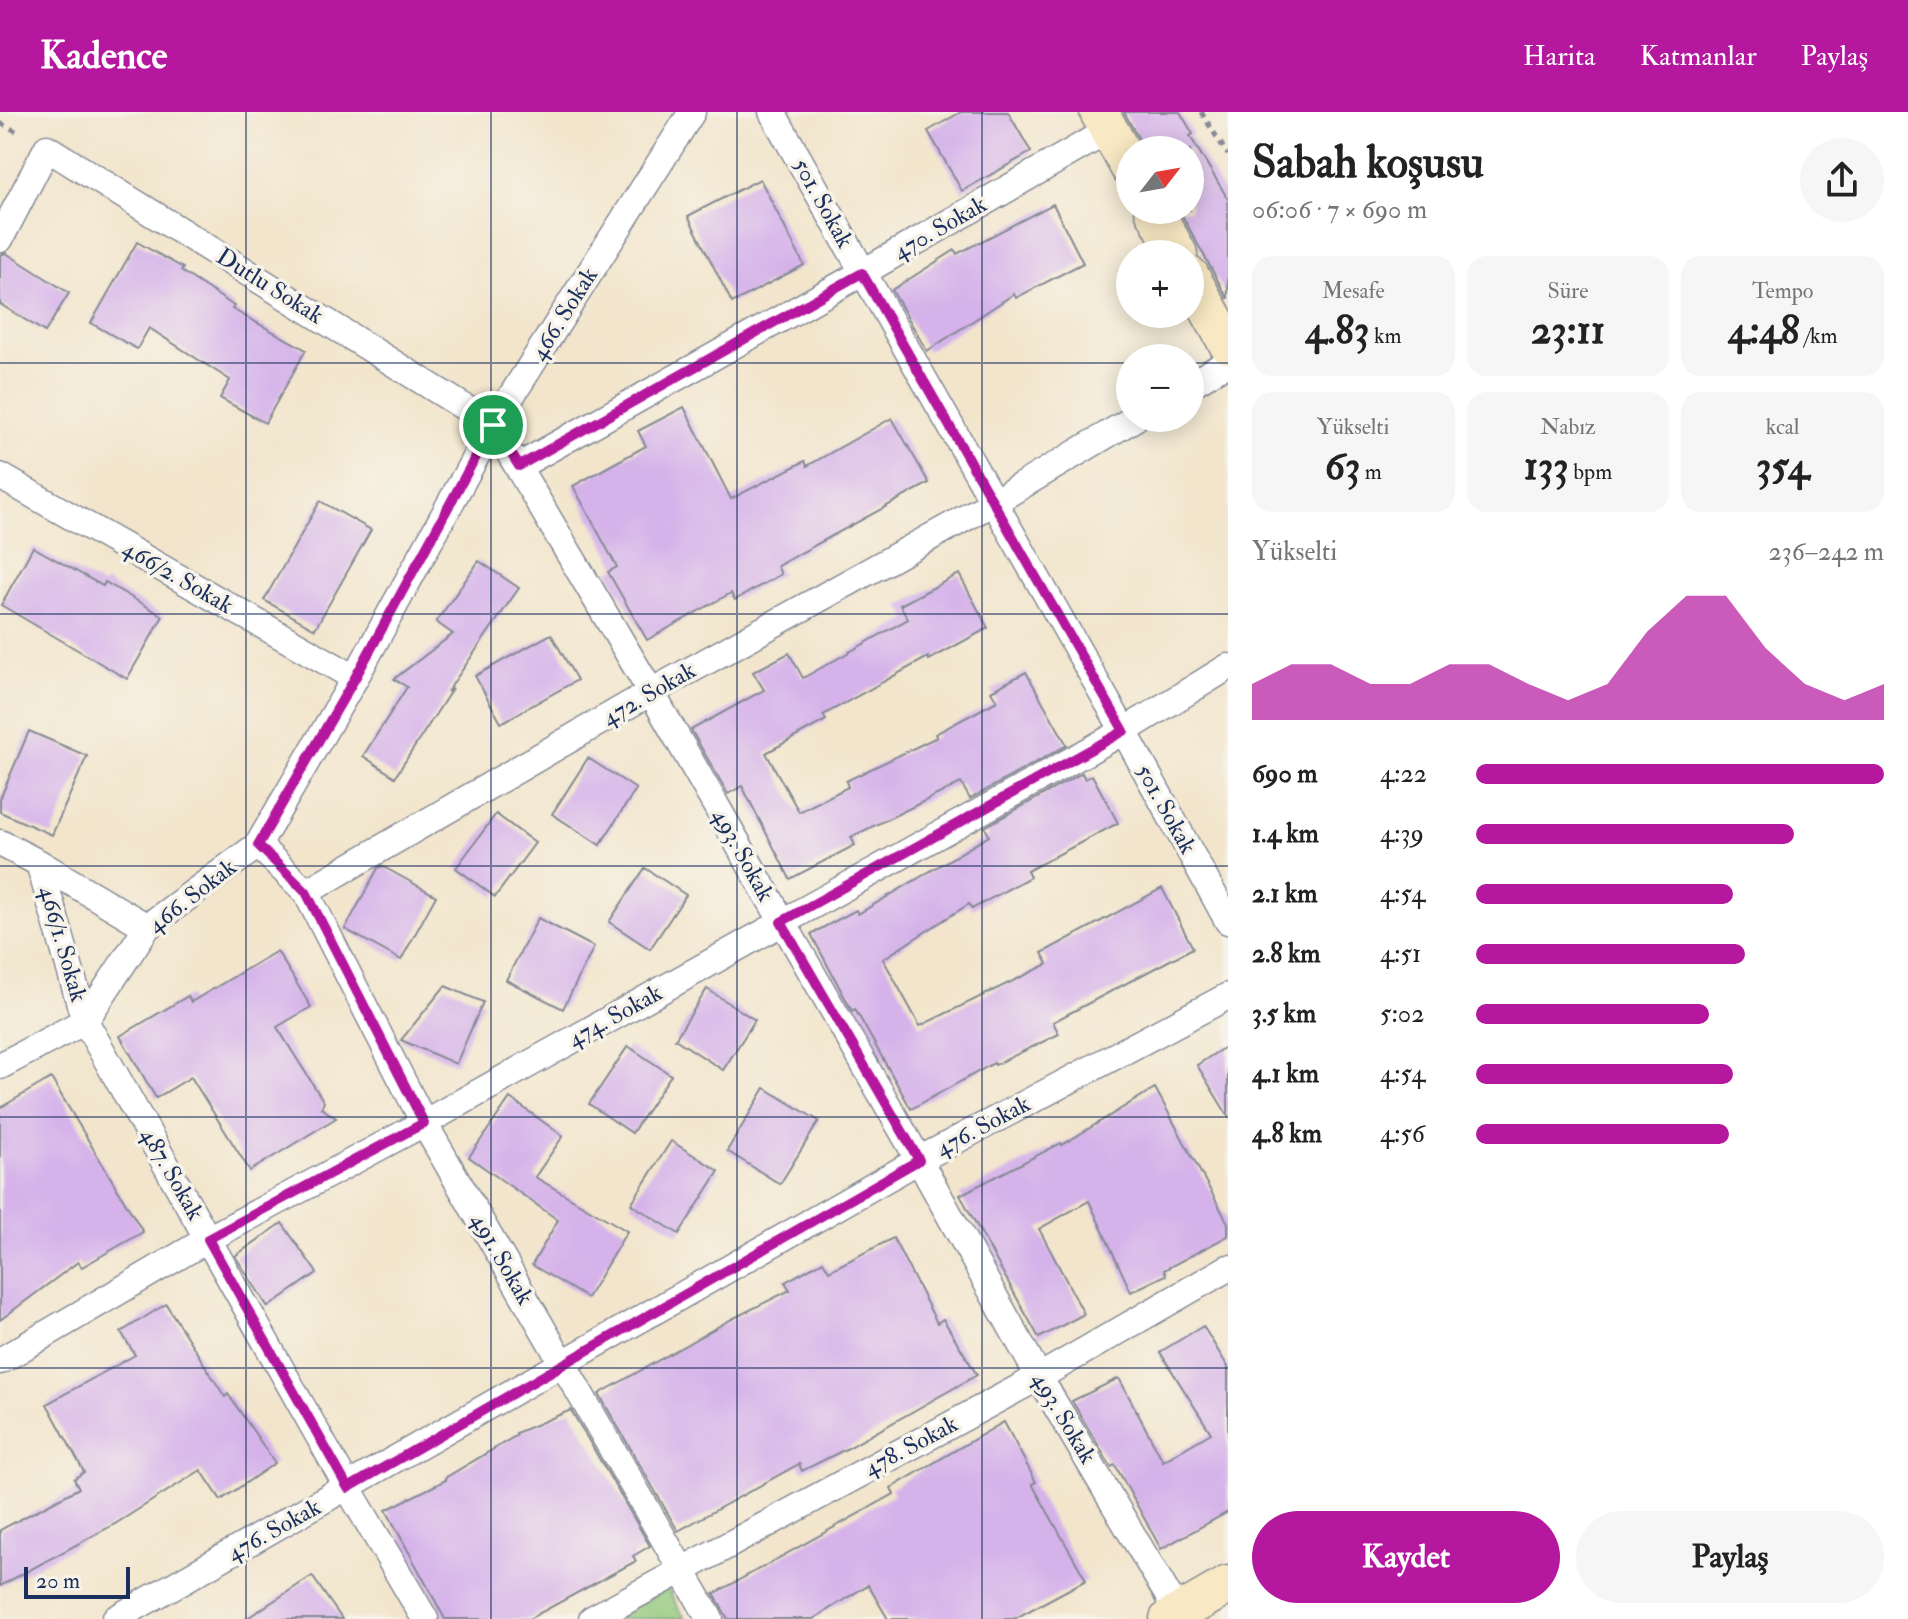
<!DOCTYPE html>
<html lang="tr">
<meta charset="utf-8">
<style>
body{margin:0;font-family:"IM FELL Double Pica",serif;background:#f6f6f6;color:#222;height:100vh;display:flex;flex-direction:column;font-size:30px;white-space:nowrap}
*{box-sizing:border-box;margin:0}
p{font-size:26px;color:#767676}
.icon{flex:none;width:44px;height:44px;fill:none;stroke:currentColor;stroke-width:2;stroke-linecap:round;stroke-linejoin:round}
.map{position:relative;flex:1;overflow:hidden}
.sheet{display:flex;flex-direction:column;background:#fff;width:680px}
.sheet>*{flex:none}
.needle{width:52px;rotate:59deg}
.fabs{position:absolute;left:1116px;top:24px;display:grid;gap:16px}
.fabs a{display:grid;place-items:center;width:88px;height:88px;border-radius:50%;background:#fff;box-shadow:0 4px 20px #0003;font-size:40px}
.scale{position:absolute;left:24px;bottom:20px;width:106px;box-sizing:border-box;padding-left:8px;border:4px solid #1b2f5e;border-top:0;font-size:22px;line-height:28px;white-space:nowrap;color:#1b2f5e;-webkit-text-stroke:6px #f7f3e8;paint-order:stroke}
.pin{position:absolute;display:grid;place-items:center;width:68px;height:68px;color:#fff;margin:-34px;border:4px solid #fff;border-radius:50%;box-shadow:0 2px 8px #0007}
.round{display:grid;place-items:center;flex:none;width:84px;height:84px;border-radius:42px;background:#f6f6f6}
.headline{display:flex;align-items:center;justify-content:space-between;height:136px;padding:0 24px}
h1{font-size:44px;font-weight:700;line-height:60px}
.figures{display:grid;grid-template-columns:repeat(3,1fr);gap:12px;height:136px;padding:8px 24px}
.figures div{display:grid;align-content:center;border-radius:20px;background:#f6f6f6;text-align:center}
.figures b{font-size:40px;font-weight:700}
.figures small{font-size:22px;font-weight:400}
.figures p{font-size:22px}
.chart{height:224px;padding:16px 24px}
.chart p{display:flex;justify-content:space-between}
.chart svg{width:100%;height:144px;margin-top:8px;fill:#b5179e;opacity:.7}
.action{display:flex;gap:16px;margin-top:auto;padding:16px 24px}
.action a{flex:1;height:92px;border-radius:48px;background:#b5179e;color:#fff;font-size:32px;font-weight:700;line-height:92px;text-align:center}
.action a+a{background:#f6f6f6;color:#222}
ul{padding:0 24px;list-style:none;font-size:26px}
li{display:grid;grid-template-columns:128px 96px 1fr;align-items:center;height:60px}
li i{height:20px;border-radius:10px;background:#b5179e}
header{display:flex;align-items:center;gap:48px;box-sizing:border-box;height:112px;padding:0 40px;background:#b5179e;color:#fff}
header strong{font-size:38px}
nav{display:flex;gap:44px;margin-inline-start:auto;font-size:28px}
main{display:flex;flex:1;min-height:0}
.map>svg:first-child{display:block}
</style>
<header>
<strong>Kadence</strong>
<nav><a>Harita</a><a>Katmanlar</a><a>Paylaş</a></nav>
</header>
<main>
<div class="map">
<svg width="1228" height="1507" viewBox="0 0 1228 1507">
<rect width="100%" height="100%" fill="#f7f3e8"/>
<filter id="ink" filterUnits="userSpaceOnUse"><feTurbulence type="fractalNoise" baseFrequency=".0125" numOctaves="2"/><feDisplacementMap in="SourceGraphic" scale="16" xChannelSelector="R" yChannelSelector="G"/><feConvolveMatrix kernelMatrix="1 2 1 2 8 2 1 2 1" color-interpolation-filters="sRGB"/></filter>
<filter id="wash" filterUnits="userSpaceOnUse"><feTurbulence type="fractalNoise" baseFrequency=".006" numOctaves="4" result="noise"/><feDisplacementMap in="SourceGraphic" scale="32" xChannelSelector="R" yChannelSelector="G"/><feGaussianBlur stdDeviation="1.8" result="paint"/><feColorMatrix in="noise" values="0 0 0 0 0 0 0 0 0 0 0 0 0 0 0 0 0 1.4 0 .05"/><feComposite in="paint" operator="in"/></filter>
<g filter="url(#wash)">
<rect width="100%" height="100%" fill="#f2e5cc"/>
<path fill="#90c779" stroke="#567b6c" stroke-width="2" d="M 667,1476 L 685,1507 L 612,1507 Z"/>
<g id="blocks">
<g fill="#d5b3ea">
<path d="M 961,0 L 1008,0 L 1031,40 L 962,79 L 928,19 Z"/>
<path d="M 1124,0 L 1180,0 L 1193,22 L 1190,24 L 1228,87 L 1228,187 L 1179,98 L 1190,98 L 1190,38 L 1145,38 Z"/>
<path d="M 760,67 L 804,153 L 732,191 L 688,104 Z"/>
<path d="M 1053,92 L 1083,151 L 1016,186 L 1014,182 L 927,239 L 892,178 L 955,138 L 957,142 Z"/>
<path d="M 137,130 L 183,156 L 181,159 L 234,194 L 232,197 L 306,238 L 265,311 L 220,286 L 230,268 L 149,216 L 137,237 L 91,211 Z"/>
<path d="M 6,141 L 69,181 L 45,220 L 0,192 L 0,143 Z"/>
<path d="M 684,295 L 731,387 L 805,349 L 807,354 L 892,306 L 929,371 L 777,454 L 781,462 L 735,488 L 731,481 L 647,528 L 608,460 L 617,455 L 573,374 L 646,334 L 638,319 Z"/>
<path d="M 320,389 L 371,418 L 315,517 L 264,488 Z"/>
<path d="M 33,435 L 103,474 L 105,470 L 163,504 L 127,567 L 1,493 Z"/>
<path d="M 479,449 L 519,476 L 447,580 L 452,577 L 395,665 L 363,644 L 407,575 L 394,567 L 453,522 L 436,510 Z"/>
<path d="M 959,462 L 988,516 L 929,548 L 928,545 L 823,603 L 826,608 L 766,641 L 799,700 L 848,675 L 846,669 L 937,625 L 935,622 L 997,589 L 991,579 L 1026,560 L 1067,633 L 970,687 L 961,671 L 851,725 L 855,733 L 790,767 L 742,674 L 728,682 L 691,618 L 764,578 L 753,560 L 789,541 L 803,566 L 908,507 L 900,493 Z"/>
<path d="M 551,522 L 577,568 L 501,611 L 475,564 Z"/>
<path d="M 29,619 L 87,644 L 52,723 L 0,700 L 0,687 Z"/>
<path d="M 588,646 L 636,677 L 600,733 L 552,702 Z"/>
<path d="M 1082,661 L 1085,667 L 1092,663 L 1118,711 L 1027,759 L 1030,765 L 972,797 L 969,792 L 883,847 L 920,914 L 1048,852 L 1042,841 L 1162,776 L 1193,836 L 1053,910 L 1059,922 L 995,953 L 994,951 L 911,997 L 855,897 L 852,899 L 811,822 L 856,798 L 858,802 L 989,724 L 985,715 Z"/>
<path d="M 496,702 L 535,731 L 495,785 L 456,756 Z"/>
<path d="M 382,754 L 436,784 L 401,848 L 345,817 L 378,756 Z"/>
<path d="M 645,756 L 686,783 L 650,837 L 609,810 Z"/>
<path d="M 538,806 L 594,835 L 563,897 L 506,868 Z"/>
<path d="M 277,839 L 311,895 L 277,915 L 324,990 L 321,996 L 336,1006 L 250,1059 L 191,965 L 156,986 L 120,924 L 188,884 L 191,890 Z"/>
<path d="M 445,874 L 483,890 L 456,952 L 401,928 Z"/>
<path d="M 707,877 L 755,908 L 723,958 L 675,927 Z"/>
<path d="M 1228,933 L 1228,1004 L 1197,953 Z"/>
<path d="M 628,934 L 671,963 L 632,1021 L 589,992 Z"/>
<path d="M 51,966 L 143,1120 L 82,1155 L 78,1150 L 0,1208 L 0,996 Z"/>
<path d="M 765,976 L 819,1009 L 780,1072 L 727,1039 Z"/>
<path d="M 1155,976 L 1228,1111 L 1228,1124 L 1164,1158 L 1166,1163 L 1131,1180 L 1089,1089 L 1039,1117 L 1084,1202 L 1039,1226 L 960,1083 L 1061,1031 L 1062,1033 Z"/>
<path d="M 510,986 L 563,1024 L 535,1065 L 627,1119 L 587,1186 L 532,1153 L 558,1108 L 469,1045 Z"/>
<path d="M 671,1029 L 719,1059 L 679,1122 L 631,1092 Z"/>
<path d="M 282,1111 L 317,1161 L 268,1195 L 235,1144 Z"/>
<path d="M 893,1126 L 937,1211 L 943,1207 L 977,1263 L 848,1336 L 802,1359 L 799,1352 L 678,1419 L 599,1282 L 730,1208 L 790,1178 L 785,1170 L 823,1149 L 829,1159 Z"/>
<path d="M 166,1192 L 225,1285 L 228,1282 L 275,1351 L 221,1388 L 201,1358 L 115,1412 L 0,1474 L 0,1418 L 79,1376 L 74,1367 L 84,1360 L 47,1292 L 135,1243 L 121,1220 Z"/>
<path d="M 1203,1214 L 1228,1255 L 1228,1400 L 1161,1437 L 1115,1353 L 1111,1355 L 1072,1289 L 1119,1266 L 1163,1349 L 1211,1321 L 1160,1240 Z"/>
<path d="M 571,1298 L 650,1434 L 633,1444 L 636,1449 L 529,1507 L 445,1507 L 386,1398 L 446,1368 L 445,1366 L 517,1323 L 516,1321 Z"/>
<path d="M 1004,1310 L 1036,1370 L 1032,1372 L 1086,1468 L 1014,1507 L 888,1507 L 868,1473 L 813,1507 L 728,1507 L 714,1482 L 894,1382 L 891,1376 Z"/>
<path d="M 312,1464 L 342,1507 L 246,1507 Z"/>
</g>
</g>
</g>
<g filter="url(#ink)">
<use href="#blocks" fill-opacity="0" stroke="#868a95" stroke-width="2"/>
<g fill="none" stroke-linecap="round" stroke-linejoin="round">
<defs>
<g id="street">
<path d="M 772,0 L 1124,619 L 1228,809"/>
<path d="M 0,127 L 47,36 L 493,313 L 651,580 L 919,1048 L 1039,1265 L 1182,1507"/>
<path d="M 1190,273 L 1228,250"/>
<path d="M 519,354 L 862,161 L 1109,18"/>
<path d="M 0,364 L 355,566"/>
<path d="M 0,731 L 39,751 L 85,909 L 348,1376 L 425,1507"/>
<path d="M 258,733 L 306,780 L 424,1011 L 710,1507"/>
<path d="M 39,751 L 147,815"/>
<path d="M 306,780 L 651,580 L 994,390 L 1135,306"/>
<path d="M 0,954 L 85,909 L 147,815 L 258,733 L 355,566 L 493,313 L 692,0"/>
<path d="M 0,1249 L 208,1127 L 424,1011 L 1124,619 L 1228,555"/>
<path d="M 115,1507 L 919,1048 L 1228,884"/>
<path d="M 592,1507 L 1039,1265 L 1228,1156"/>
</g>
<g id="secondary">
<path d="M 1099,0 L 1130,56"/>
<path d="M 1154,98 L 1178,142"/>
<path d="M 1190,164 L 1228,232"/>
<path d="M 1169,1507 L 1228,1473"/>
</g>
</defs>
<use href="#street" stroke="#868a95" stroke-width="29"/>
<use href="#secondary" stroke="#868a95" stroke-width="41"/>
<g stroke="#868a95" stroke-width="5" stroke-dasharray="6 6" stroke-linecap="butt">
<path d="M 1201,0 L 1228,43"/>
<path d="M 0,11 L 20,21"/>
</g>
<use href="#street" stroke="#fff" stroke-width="26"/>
<use href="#secondary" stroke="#f8e8c3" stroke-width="38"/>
</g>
</g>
<g fill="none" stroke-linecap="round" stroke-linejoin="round" filter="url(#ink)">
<defs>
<path id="route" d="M 862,161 L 1124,619 L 781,810 L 919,1048 L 348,1376 L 208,1127 L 424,1011 L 306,780 L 258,733 L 355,566 L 493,313 L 519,354 Z"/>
</defs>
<use href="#route" stroke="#fff" stroke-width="16"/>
<use href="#route" stroke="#b5179e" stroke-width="10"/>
</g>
<path fill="none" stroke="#1b2f5e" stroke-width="2" stroke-opacity="0.55" d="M 246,0 L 246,1507M 491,0 L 491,1507M 737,0 L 737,1507M 982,0 L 982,1507M 0,251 L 1130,251M 1190,251 L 1228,251M 0,502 L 1228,502M 0,754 L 1228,754M 0,1005 L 1228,1005M 0,1256 L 1228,1256"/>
<g text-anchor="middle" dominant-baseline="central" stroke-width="7" stroke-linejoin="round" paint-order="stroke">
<g font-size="24" fill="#1b2f5e" stroke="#f7f3e8">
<text transform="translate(823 91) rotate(61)">501. Sokak</text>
<text transform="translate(940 116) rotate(-30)">470. Sokak</text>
<text transform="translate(270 174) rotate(32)">Dutlu Sokak</text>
<text transform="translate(564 202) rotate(-58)">466. Sokak</text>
<text transform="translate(178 465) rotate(30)">466/2. Sokak</text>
<text transform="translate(649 582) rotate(-30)">472. Sokak</text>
<text transform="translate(1166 697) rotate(61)">501. Sokak</text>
<text transform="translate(743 743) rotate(61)">493. Sokak</text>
<text transform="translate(192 784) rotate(-38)">466. Sokak</text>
<text transform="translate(63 832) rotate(74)">466/1. Sokak</text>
<text transform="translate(615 904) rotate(-29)">474. Sokak</text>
<text transform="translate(983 1014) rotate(-28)">476. Sokak</text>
<text transform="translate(172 1062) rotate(60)">487. Sokak</text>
<text transform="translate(502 1147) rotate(60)">491. Sokak</text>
<text transform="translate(1064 1306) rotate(59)">493. Sokak</text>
<text transform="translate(911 1334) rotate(-28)">478. Sokak</text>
<text transform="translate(274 1418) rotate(-29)">476. Sokak</text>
</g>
</g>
</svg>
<div class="fabs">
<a><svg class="needle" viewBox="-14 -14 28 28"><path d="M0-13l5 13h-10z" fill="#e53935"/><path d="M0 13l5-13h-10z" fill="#767676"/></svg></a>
<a>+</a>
<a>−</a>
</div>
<div class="scale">20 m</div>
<div class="pin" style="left:493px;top:313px;background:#1e9e55"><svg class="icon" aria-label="arrive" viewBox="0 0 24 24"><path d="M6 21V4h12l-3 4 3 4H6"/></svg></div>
</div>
<section class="sheet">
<div class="headline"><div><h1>Sabah koşusu</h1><p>06:06 · 7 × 690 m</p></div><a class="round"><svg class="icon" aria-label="share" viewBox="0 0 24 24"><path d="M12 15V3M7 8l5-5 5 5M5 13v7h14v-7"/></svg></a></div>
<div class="figures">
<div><p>Mesafe</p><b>4.83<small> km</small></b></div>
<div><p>Süre</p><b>23:11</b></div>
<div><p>Tempo</p><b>4:48<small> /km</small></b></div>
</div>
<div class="figures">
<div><p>Yükselti</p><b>63<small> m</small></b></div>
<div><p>Nabız</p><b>133<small> bpm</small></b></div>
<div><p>kcal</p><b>354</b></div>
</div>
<div class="chart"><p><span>Yükselti</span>236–242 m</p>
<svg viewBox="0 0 160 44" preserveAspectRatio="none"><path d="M0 44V33L10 27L20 27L30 33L40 33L50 27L60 27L70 33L80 38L90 33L100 17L110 6L120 6L130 22L140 33L150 38L160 33V44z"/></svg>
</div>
<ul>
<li><b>690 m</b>4:22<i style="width:100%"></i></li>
<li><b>1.4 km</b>4:39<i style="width:78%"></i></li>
<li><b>2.1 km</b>4:54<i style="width:63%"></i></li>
<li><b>2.8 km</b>4:51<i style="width:66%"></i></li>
<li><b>3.5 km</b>5:02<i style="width:57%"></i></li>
<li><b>4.1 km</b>4:54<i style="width:63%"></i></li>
<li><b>4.8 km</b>4:56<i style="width:62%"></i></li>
</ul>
<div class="action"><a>Kaydet</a><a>Paylaş</a></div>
</section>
</main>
